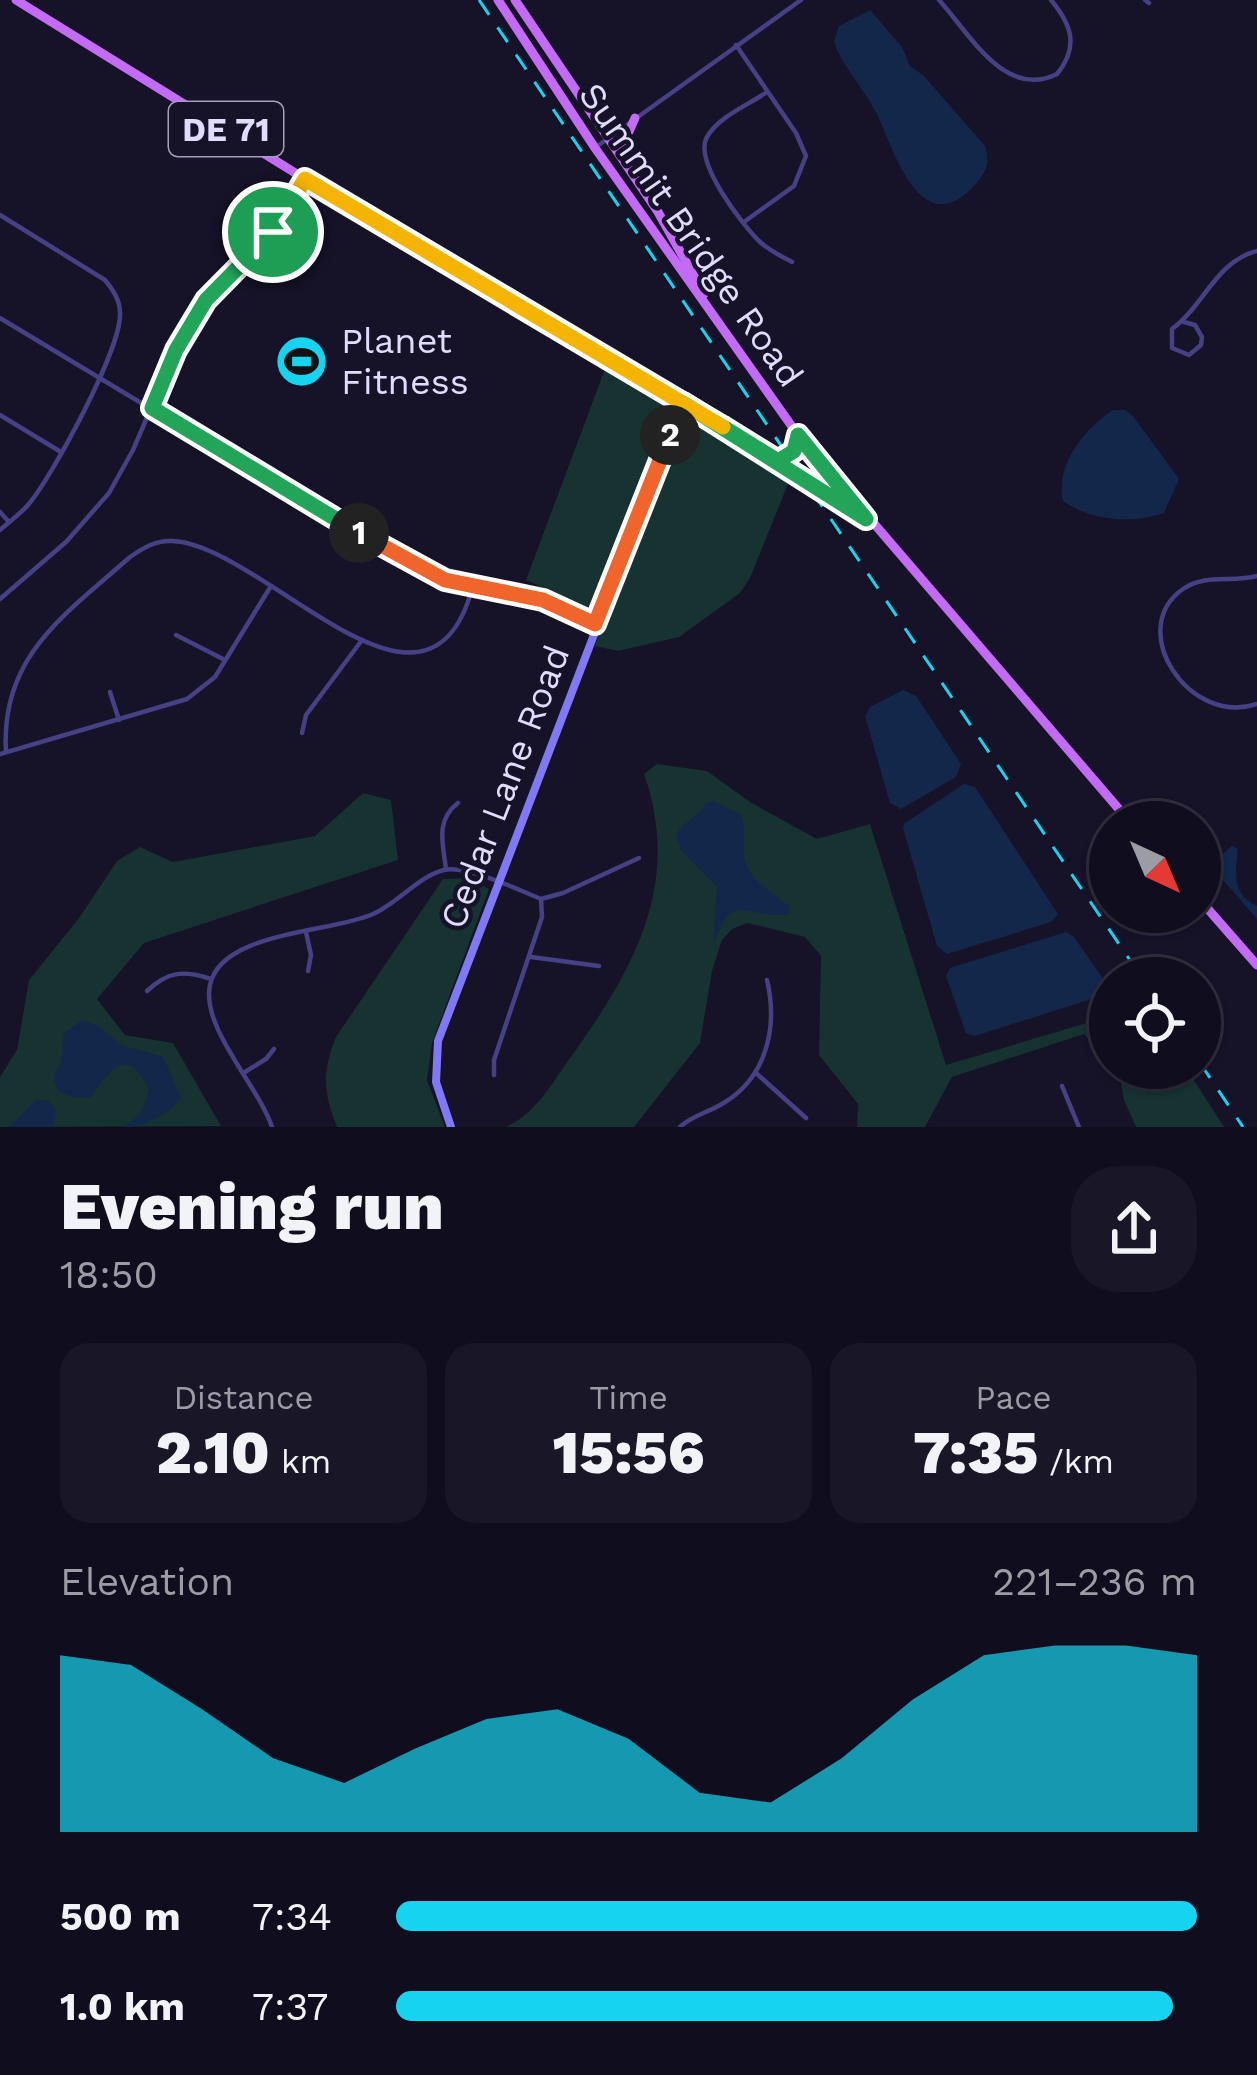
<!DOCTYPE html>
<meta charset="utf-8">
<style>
body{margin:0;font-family:"Work Sans",sans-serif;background:#191727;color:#f1f3f6;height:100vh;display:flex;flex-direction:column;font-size:45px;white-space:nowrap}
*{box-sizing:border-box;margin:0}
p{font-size:39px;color:#9c9ca4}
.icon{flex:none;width:66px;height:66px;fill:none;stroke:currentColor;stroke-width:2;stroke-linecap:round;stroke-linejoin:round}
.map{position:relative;height:1127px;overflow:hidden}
.drawer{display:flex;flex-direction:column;background:#100e1e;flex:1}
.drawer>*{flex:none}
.needle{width:78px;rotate:136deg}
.tools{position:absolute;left:1089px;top:801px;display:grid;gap:24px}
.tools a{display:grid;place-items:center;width:132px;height:132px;border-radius:50%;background:#100e1e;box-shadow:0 3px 9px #0004,0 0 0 3px #302e3c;font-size:60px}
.pin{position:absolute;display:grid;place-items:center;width:102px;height:102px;color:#fff;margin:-51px;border:6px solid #fff;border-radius:50%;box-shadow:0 3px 12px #0007}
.km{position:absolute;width:60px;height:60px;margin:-30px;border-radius:50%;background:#222;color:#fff;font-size:33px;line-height:60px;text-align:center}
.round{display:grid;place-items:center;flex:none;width:126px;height:126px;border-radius:48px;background:#191727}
.overview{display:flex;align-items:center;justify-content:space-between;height:204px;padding:0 60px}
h1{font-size:66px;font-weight:800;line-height:90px}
.stats{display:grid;grid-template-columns:repeat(3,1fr);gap:18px;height:204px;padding:12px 60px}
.stats div{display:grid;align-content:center;border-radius:30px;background:#191727;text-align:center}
.stats b{font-size:60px;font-weight:800}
.stats small{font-size:33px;font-weight:400}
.stats p{font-size:33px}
.chart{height:336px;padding:24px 60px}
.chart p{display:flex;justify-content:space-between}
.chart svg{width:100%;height:216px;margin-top:12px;fill:#16d4ef;opacity:.7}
ul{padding:0 60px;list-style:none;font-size:39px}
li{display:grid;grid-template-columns:192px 144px 1fr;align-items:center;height:90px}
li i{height:30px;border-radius:15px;background:#16d4ef}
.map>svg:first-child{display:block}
</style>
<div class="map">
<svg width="1257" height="1127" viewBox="0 0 1257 1127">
<rect width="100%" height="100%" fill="#161228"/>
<g fill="#163231">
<path d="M 605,369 L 665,403 L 668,420 L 594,611 L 526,580 Z"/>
<path d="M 695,422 L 790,479 L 750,578 L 740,593 L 679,637 L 618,651 L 595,646 L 677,428 Z"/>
<path d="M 657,764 L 707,771 L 750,802 L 817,839 L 870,824 L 946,1065 L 1110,1016 L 1110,1060 L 1084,1034 L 952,1077 L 925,1127 L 857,1127 L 858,1104 L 819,1055 L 821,956 L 805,937 L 747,923 L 732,929 L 722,940 L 712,971 L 700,1043 L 634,1127 L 506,1127 C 537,1113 553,1081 573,1054 C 635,967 682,882 644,774 Z"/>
<path d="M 363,793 L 391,800 L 398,860 L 144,943 L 97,999 L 125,1035 L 173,1043 L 221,1126 L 0,1127 L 0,1077 L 17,1050 L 29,980 L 79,918 L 117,861 L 140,847 L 173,862 L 315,836 Z"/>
<path d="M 469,878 L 489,889 L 432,1043 L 427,1080 L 445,1127 L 337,1127 C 323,1092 322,1072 336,1037 L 443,879 Z"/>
<path d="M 1118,1068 L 1186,1068 L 1224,1127 L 1136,1127 L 1124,1100 Z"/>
</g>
<g fill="#13274b">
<path d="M 870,10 L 902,47 L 910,66 L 924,76 L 985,146 C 991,164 985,175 972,188 C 920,241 894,150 877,114 C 866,92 848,73 837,50 L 834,41 L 839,26 Z"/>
<path d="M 1113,410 L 1125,410 L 1133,416 L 1179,479 L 1164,513 C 1132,524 1091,521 1063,501 C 1055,465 1084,429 1113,410 Z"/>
<path d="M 903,690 L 916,696 L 961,764 L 956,777 L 901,809 L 890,803 L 865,716 L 870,707 Z"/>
<path d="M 964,784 L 975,787 L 1058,914 L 1051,922 L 947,954 L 937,946 L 903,828 L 905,823 Z"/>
<path d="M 713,801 L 741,815 C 746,828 743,841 744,855 C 747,879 772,892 789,906 L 788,915 C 739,917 733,890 713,946 L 717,887 L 680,849 L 676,837 C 680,823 696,820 707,803 Z"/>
<path d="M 1232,846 L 1238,849 C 1235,873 1232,894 1257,906 L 1257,919 L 1214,870 L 1215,861 Z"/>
<path d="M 1066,932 L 1074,937 L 1106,983 L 1104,995 L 975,1036 L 966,1033 L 946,976 L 950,968 Z"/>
<path d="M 82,1020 L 100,1027 L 121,1045 L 163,1057 L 181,1098 C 167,1115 146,1127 124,1127 L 142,1112 L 149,1089 C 125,1040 108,1075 90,1098 L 71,1097 L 58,1090 L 53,1077 L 61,1062 L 64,1033 Z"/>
<path d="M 36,1100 L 48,1101 L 56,1109 L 54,1127 L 10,1127 Z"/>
</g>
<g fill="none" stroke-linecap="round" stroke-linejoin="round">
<g stroke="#454184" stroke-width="4.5">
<path d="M 939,0 C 970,34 1005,100 1057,74 C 1079,47 1072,25 1051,0"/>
<path d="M 1145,0 L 1149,3"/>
<path d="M 736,45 L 796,133 L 806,156 L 794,186 L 744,222"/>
<path d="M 767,92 C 748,105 718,117 707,137 C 693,161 743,226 760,242 C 770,251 781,256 792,262"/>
<path d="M 596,147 L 801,0"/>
<path d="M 0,215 L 105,280 C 113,290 120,300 120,313 C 122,348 52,477 28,505 C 20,514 9,522 0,530"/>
<path d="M 0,318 L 415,568 L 472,589 L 543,600 L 595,624"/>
<path d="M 1184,322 L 1195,325 L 1202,337 L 1201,345 L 1189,355 L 1172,348 L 1172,329 C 1203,307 1216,261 1257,251"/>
<path d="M 0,415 L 61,452"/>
<path d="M 0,512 L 9,522"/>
<path d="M 1257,576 C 1232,583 1206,573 1183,589 C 1125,629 1189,727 1257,704"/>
<path d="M 0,599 L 66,542 L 109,493 L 133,450 L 176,350 L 206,300 L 273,232 L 305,179"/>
<path d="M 176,635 L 225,660"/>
<path d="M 110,692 L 119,720"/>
<path d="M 302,733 L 306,715 L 362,640"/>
<path d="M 6,752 C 0,656 66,614 130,557 C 143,548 156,540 172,541 C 263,544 426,755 472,589"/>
<path d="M 0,754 L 187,699 L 215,677 L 271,586"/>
<path d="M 446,869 C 443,845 435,820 458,803"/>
<path d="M 541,899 L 563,893 L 639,858"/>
<path d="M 306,932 L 311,955 L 308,971"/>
<path d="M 531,957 L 599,966"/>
<path d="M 147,991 C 168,971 184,970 211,979"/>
<path d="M 245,1072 L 266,1059 L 274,1049"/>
<path d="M 756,1073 L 806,1118"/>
<path d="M 1062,1086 L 1079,1127"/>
<path d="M 272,1127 C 258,1085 201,1028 210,985 C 221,931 331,933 373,914 C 398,903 419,876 444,870 C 467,865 519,890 541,899 L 542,917 L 494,1060 L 494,1075"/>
<path d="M 680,1127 C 693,1115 707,1113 722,1104 C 767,1078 778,1027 767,980"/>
</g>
<path stroke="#7f79f6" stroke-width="8" d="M 451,1127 L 436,1082 L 438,1041 L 683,403"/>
<g stroke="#c46bf5" stroke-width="9">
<path d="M 16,0 L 305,179 L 779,461 L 852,509"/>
<path d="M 498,0 L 595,148 L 798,435 L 1130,822"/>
<path d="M 515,0 L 658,212 L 704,294"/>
<path d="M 620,152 L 635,118"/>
<path d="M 779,461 L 794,451 L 798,435"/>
<path d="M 1200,900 L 1257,965"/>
</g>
<g stroke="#16d4ef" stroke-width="3" stroke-dasharray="18 15" stroke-linecap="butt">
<path d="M 479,0 L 1142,978"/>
<path d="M 1200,1063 L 1243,1127"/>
</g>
</g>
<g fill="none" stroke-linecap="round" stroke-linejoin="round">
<defs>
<path id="split-1" d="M 273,232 L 206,300 L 176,350 L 152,408 L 359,533"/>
<path id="split-2" d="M 359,533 L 445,580 L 543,600 L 595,624 L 670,435"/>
<path id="split-3" d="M 670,435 L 683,403 L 866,519 L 798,435 L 794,451 L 778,461 L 723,427"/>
<path id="split-4" d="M 273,232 L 305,179 L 723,427"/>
</defs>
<use href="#split-1" stroke="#fff" stroke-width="24"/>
<use href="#split-2" stroke="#fff" stroke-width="24"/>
<use href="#split-3" stroke="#fff" stroke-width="24"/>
<use href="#split-4" stroke="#fff" stroke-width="24"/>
<use href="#split-1" stroke="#22a559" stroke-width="15"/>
<use href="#split-2" stroke="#f0652b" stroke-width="15"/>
<use href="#split-3" stroke="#22a559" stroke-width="15"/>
<use href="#split-4" stroke="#f5b400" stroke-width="15"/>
</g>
<defs>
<symbol id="stadium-disc" viewBox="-11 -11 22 22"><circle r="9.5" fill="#16d4ef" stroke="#161228"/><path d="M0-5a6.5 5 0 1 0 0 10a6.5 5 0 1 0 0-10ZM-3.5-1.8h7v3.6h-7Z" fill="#111"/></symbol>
</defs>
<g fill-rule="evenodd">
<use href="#stadium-disc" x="272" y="332" width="59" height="59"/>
</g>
<g text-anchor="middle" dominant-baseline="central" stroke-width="9" stroke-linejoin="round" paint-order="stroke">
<rect fill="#161228" stroke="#a39fbd" stroke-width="3" x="169" y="102" width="114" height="54" rx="9"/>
<g font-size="33" font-weight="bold" fill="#e0dcfd">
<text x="226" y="129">DE 71</text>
</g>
<g font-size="36" fill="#e0dcfd" stroke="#161228">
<text transform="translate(691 235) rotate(55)">Summit Bridge Road</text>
<text transform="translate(505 787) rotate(-69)">Cedar Lane Road</text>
</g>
<g font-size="36" fill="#e0dcfd" stroke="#161228" text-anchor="start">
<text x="341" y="341">Planet<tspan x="341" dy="41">Fitness</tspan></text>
</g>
</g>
</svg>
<div class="tools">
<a><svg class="needle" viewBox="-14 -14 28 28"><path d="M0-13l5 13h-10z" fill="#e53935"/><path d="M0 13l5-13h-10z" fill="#9c9ca4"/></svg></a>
<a><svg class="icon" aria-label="locate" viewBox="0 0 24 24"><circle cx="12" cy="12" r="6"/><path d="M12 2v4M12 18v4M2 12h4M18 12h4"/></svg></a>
</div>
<div class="pin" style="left:273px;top:232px;background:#1e9e55"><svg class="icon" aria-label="arrive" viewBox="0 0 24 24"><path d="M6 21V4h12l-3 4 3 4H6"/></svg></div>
<b class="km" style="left:359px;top:533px">1</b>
<b class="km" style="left:670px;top:435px">2</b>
</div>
<section class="drawer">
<div class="overview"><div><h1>Evening run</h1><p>18:50</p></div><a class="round"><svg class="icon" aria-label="share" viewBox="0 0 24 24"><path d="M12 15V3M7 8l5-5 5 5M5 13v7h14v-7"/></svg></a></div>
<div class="stats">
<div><p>Distance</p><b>2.10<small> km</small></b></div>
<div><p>Time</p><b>15:56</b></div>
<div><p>Pace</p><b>7:35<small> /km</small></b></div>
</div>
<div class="chart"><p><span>Elevation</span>221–236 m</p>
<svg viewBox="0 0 160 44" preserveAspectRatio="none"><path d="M0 44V8L10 10L20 19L30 29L40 34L50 27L60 21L70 19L80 25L90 36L100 38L110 29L120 17L130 8L140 6L150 6L160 8V44z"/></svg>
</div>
<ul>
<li><b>500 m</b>7:34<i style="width:100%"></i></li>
<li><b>1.0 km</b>7:37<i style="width:97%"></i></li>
</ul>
</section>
